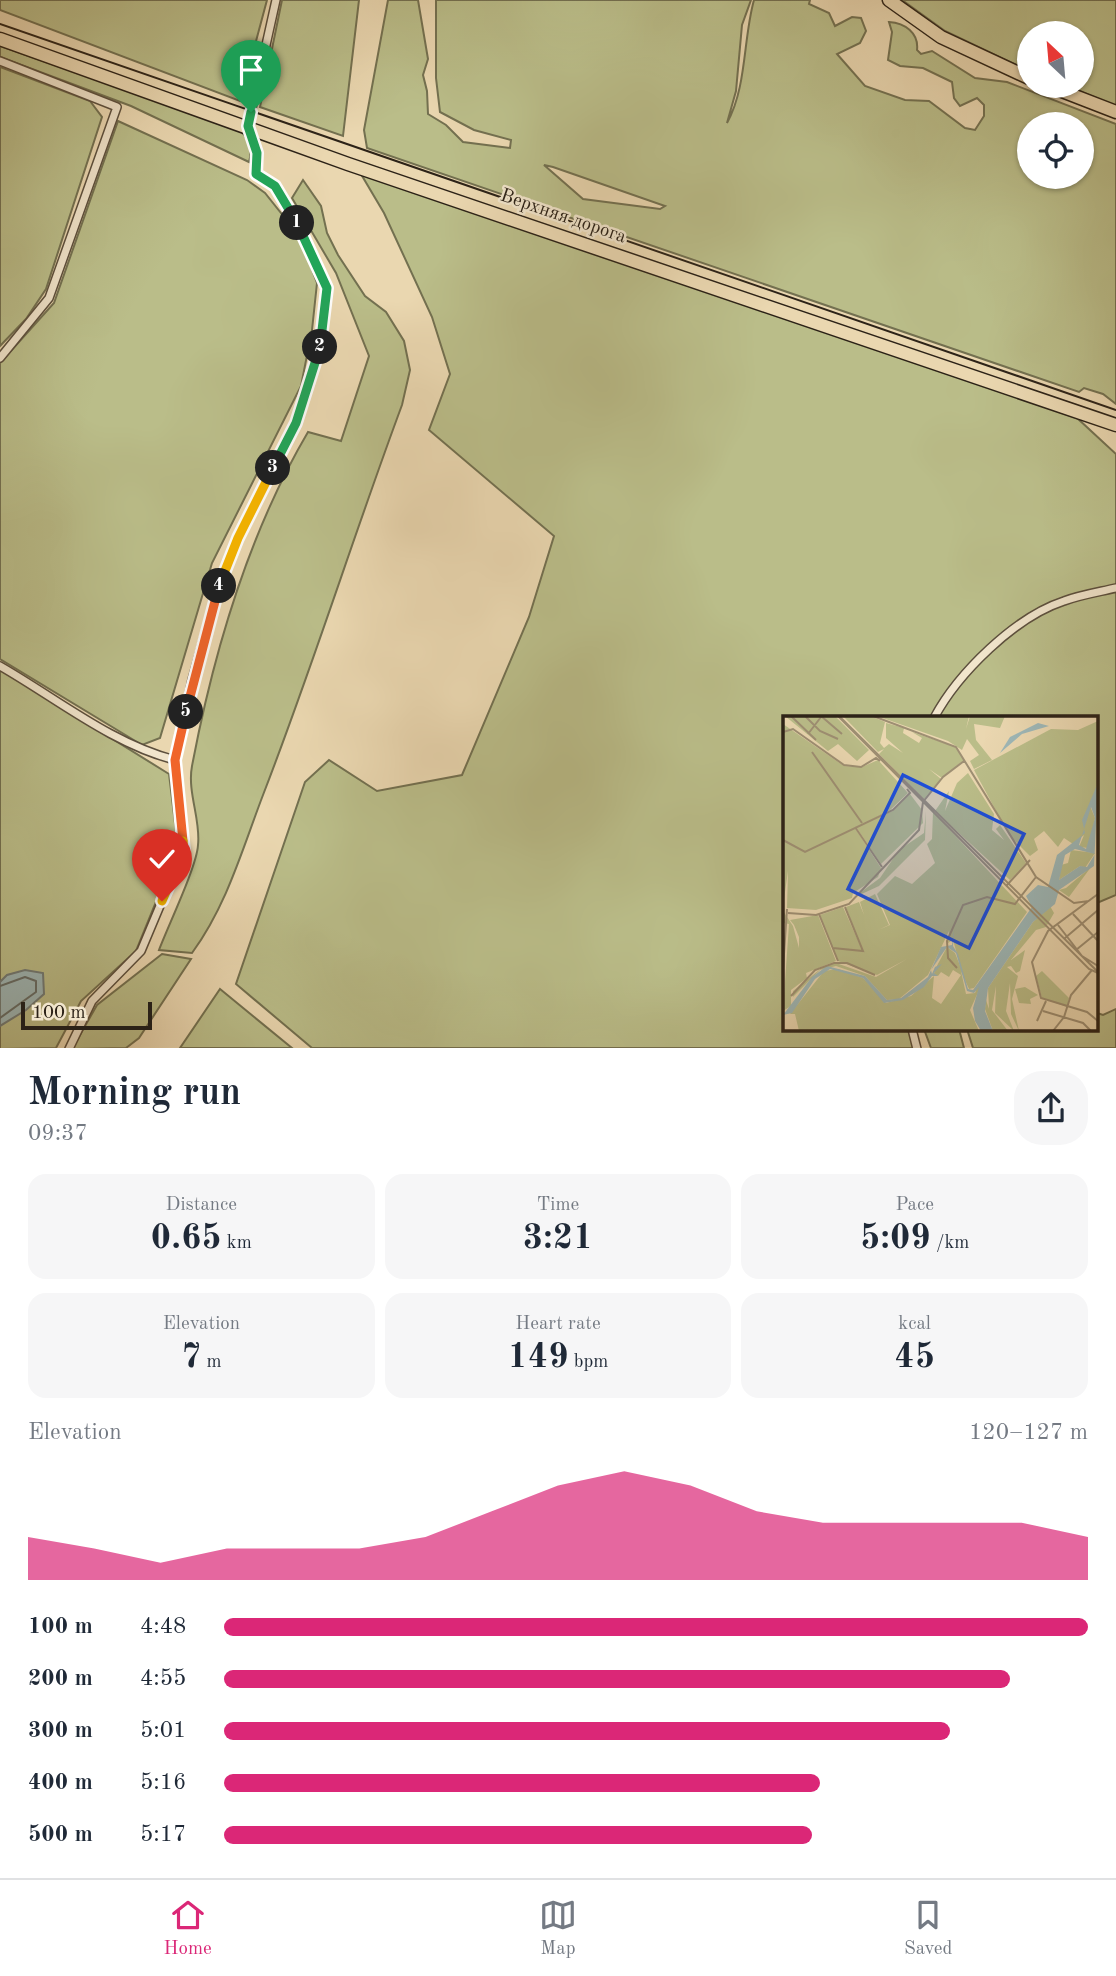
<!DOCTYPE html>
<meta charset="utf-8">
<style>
body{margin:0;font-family:"Old Standard TT",serif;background:#f6f6f7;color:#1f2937;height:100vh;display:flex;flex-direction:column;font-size:26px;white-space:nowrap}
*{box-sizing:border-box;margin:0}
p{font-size:23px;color:#747a83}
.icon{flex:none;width:38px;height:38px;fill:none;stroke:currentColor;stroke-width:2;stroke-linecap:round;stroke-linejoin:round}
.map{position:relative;height:1048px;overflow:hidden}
.details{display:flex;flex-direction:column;background:#fff;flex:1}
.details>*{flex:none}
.needle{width:46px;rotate:334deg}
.controls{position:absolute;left:1017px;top:21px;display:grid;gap:14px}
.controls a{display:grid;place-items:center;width:77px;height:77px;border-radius:50%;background:#fff;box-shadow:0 2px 5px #0004;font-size:35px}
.scale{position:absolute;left:21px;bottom:18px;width:131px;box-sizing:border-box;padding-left:7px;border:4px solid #2c2217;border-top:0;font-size:19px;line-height:24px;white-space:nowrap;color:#2c2217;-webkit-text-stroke:5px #f1e5cc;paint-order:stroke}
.pin{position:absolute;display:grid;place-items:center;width:60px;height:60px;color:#fff;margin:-72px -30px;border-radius:50% 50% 50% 0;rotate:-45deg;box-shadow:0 0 7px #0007}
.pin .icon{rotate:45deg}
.km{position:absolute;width:35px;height:35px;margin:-18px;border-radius:50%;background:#222;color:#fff;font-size:19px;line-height:35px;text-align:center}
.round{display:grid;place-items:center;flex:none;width:74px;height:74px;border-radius:28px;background:#f6f6f7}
.headline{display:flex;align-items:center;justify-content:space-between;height:119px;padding:0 28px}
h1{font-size:38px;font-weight:700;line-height:52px}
.metrics{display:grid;grid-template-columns:repeat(3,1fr);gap:10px;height:119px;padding:7px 28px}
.metrics div{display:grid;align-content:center;border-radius:18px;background:#f6f6f7;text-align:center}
.metrics b{font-size:35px;font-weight:700}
.metrics small{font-size:19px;font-weight:400}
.metrics p{font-size:19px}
.chart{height:196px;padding:14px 28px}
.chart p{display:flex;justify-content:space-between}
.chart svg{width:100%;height:126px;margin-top:7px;fill:#db2777;opacity:.7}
ul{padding:0 28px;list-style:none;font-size:23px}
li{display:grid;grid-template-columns:112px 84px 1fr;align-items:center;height:52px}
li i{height:18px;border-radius:9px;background:#db2777}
.tabs{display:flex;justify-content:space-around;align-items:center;height:98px;border-top:2px solid #e0e1e3;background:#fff;font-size:19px;color:#747a83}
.tabs a{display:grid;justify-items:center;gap:4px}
.tabs .active{color:#db2777}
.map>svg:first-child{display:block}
</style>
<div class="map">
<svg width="1116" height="1049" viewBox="0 0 1116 1049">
<rect width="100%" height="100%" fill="#ead7b0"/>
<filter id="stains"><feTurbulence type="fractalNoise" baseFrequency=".00286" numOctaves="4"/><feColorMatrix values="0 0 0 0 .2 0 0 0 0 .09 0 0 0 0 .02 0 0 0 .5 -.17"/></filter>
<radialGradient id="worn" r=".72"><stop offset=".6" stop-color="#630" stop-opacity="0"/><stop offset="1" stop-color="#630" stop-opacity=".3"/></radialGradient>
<g fill="#babd89" stroke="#737050" stroke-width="2" fill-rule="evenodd">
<path d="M 0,0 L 267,0 L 240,101 L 0,10 Z"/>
<path d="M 282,0 L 359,0 L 343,136 L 260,107 Z"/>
<path d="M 388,0 L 418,0 L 428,59 L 423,75 L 427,91 L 428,114 L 446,125 L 463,142 L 510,148 L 511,140 L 474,130 L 440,112 L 436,78 L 436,0 L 751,0 L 742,25 L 736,91 L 727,123 C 747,87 743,39 754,0 L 810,0 L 809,4 L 829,13 L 835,26 L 852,17 L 861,18 L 866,31 L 860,43 L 837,54 L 865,86 L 905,100 L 929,101 L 965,128 L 975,130 L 984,116 L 984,105 L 977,98 L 960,106 L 954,98 L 952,82 L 923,68 L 900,66 L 888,60 L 892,32 L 889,22 C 905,23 919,33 917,50 L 921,54 L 932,51 L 975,78 L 1007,82 L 1116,124 L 1116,404 L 1103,394 L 1084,388 L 1079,392 L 367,148 L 364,130 ZM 1029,124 L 1082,124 L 1082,177 L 1029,177 ZM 544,165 L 553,167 L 665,206 L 660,209 L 583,199 Z"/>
<path d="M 902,0 L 1116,0 L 1116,106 L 1067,86 L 1082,86 L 1082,33 L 1029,33 L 1029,71 L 945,31 Z"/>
<path d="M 0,46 L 240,130 C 249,139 253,149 249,162 L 131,106 L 0,57 Z"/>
<path d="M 0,67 L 90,101 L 102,117 L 46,289 L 26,319 L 0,346 Z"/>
<path d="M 118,121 L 247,180 L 265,193 L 300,237 L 317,283 L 312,330 L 301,386 L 212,563 L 160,738 L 142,745 L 0,659 L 0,363 L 54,303 Z"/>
<path d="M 358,169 L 1077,418 L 1116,454 L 1116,895 L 1097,903 L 1097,718 L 785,718 L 785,1029 L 912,1029 L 919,1048 L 312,1048 L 236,984 L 305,782 L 329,760 L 377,791 L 462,775 L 529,617 L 554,536 L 429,430 L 450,374 L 432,317 L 384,213 Z"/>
<path d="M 303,180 L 321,206 L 327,233 L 338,255 L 365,296 L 386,312 L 404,341 L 410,370 L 402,405 C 354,534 313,666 263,795 C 242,850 227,905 192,953 L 159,950 C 168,926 197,866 198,845 C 201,820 187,792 192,766 C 214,650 248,534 308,432 L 341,441 L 369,356 L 336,273 L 292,198 Z"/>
<path d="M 0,669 L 169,774 L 178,848 L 136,951 L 81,1001 L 56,1048 L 0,1049 Z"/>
<path d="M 162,954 L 191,959 L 139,1038 L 126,1048 L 72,1049 L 97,1005 Z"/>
<path d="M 220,989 L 292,1048 L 180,1048 Z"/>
<path d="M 1116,1009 L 1116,1048 L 973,1048 L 967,1029 L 1097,1029 L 1097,1013 L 1103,1015 Z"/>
<path d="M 924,1029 L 959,1029 L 964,1048 L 931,1048 Z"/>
</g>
<path fill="#9db7b7" stroke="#707b77" stroke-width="2" d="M 25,970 L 43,973 L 44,994 L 26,1010 L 0,1026 L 0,982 L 7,975 Z"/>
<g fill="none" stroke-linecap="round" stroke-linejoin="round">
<path stroke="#646c67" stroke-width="2" d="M 0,986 L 25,977 L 36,981 L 36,992 L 0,1018"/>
<defs>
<g id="minor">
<path d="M 0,61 L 117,107 L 49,298 L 0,358"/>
<path d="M 0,666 C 56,698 112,744 175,760"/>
<path d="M 934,718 C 958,673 1015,617 1064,601 C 1080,595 1099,592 1116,588"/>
<path d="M 912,1029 L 917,1049"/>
<path d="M 69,1049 L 92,1001 L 141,951 L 183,851 L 175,760 L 192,680 L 216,595 L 238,538 L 296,423 L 319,354 L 327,288 L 321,272 L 301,230 L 275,186 L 256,174 L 257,153 L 248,126 L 276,0"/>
</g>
<g id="primary">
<path d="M 889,0 L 941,37 L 1029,78"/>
<path d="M 0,39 L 348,164 L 1116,425"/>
<path d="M 1049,86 L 1116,112"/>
</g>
</defs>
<use href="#minor" stroke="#5c4f3d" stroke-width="10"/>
<use href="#primary" stroke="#2c2217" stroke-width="15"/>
<use href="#minor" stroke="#f1e5cc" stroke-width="7"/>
<use href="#primary" stroke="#ead7b0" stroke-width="12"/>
<path stroke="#2c2217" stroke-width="2" d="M 0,24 L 1116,410"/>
</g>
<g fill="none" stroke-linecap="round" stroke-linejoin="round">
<defs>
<path id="split-1" d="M 251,112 L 248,126 L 257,153 L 256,174 L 275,186 L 297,223"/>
<path id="split-2" d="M 297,223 L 327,288 L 320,347"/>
<path id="split-3" d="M 273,468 L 296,423 L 320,347"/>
<path id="split-4" d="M 219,586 L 238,538 L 273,468"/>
<path id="split-5" d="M 186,712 L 219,586"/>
<path id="split-6" d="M 183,841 L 175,760 L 186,712"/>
<path id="split-7" d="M 162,901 L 184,851 L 183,841"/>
</defs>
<use href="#split-1" stroke="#fff" stroke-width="14"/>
<use href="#split-2" stroke="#fff" stroke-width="14"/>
<use href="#split-3" stroke="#fff" stroke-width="14"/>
<use href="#split-4" stroke="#fff" stroke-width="14"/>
<use href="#split-5" stroke="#fff" stroke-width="14"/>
<use href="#split-6" stroke="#fff" stroke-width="14"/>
<use href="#split-7" stroke="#fff" stroke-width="14"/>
<use href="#split-1" stroke="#22a559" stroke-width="9"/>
<use href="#split-2" stroke="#22a559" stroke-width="9"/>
<use href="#split-3" stroke="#22a559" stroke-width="9"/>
<use href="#split-4" stroke="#f5b400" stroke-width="9"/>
<use href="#split-5" stroke="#f0652b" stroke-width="9"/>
<use href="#split-6" stroke="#f0652b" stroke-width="9"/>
<use href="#split-7" stroke="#f5b400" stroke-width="9"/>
</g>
<g text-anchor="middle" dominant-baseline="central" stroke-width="5" stroke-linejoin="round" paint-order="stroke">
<g font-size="19" fill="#2c2217" stroke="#f1e5cc">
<text transform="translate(563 217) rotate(19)">Верхняя дорога</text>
</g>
</g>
<g transform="translate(783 716)">
<rect width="315" height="315" fill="#ead7b0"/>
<path d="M 2,0 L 52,0 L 86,34 L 74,45 L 55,28 L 45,35 ZM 60,0 L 87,0 L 102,6 L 97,27 L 101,32 L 106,28 L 120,37 L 103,22 L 103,7 L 121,12 L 120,17 L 136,27 L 139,22 L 129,16 L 173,31 L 181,44 L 159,62 L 146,53 L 158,63 L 141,83 L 96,38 L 101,33 L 95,36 ZM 94,0 L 186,0 L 183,13 L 187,0 L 222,0 L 217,12 L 191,8 L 193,24 L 209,44 L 191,53 L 187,45 L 196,39 L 184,23 L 179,34 L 165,25 ZM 315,5 L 315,67 L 307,90 L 312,102 L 306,132 L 296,131 L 301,119 L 290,128 L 281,122 L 275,131 L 261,115 L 251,123 L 255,134 L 247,140 L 226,119 L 191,54 L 268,13 L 295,14 ZM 0,8 L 61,50 L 79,51 L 95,44 L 125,77 L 106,95 L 10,142 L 72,112 L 98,152 L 95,161 L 70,177 L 69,182 L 33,194 L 4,192 L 5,155 L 0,190 ZM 185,57 L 211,98 L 209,114 L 221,124 L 213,113 L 217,109 L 243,147 L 227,164 L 152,95 L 166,75 L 162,95 L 174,67 ZM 127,78 L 139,94 L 140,107 L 98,148 L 73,111 L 110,95 ZM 143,95 L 142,124 L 96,170 L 70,182 L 97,162 L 116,134 L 141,117 ZM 150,96 L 244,196 L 191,272 L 186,273 L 178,255 L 183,278 L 192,277 L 197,264 L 202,261 L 187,294 L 196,315 L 16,315 L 12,298 L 7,298 L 41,255 L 55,253 L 80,262 L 103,287 L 128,280 L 151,260 L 149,282 L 158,288 L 178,259 L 170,254 L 166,261 L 158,256 L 155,260 L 151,258 L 153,250 L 149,259 L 164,231 L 172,237 L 178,252 L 170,224 L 165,227 L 166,215 L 145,259 L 116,283 L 104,284 L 82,260 L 53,250 L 37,254 L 10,281 L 10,275 L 40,251 L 53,247 L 93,261 L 124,243 L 94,259 L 55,245 L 37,199 L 60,191 L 81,238 L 63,191 L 76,186 L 81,199 L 77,186 L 92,178 L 106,209 L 95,214 L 107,209 L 94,178 L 112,160 L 129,168 L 152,147 L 144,128 L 149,123 ZM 288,134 L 312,137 L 302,152 L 297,150 L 276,164 L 278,149 L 285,147 ZM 308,151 L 286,181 L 276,174 L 283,172 ZM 267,190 L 271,197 L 263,211 L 253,214 L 228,244 L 242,234 L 237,255 L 233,257 L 228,250 L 224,251 L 235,260 L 229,283 L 236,315 L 228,298 L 227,267 L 223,295 L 231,315 L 212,297 L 213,270 L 209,294 L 225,315 L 210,315 L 202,293 L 203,284 L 206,293 L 205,272 L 250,206 ZM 0,195 L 10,210 L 16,232 L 16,221 L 11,209 L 7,204 L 35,199 L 53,245 L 23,257 L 24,262 L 8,274 L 8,290 L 0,295 L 6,208 L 0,207 ZM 259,255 L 286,282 L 284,291 L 259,282 L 253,260 ZM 242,271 L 255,279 L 247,283 L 248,288 L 236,287 L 232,273 Z" fill="#babd89"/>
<path d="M 255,7 L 266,10 L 239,18 L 217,37 L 227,21 ZM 315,67 L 311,150 L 276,174 L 272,188 L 250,206 L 205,272 L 202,295 L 210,315 L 198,315 L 192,305 L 190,292 L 196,271 L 191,277 L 184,275 L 173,237 L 164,231 L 148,254 L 149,258 L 152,251 L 159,248 L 151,257 L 155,260 L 149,260 L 141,271 L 120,284 L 101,287 L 80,262 L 47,253 L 32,263 L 9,297 L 0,299 L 29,261 L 44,250 L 82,260 L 104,284 L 118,282 L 145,261 L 158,231 L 169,229 L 171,214 L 170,230 L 175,238 L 185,273 L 190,274 L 249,191 L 243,180 L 255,169 L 265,171 L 274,139 L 302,117 L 299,104 ZM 308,91 L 312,102 L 303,133 L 296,129 ZM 292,133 L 312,138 L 304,151 L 297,150 L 276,164 L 282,139 Z" fill="#9db7b7" fill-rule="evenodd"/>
<path fill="none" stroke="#9e8f73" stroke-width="2" d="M 8,0 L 33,24M 22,0 L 37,15 L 55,23M 38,0 L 59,18M 55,0 L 306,253 L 315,257M 56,0 L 315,256M 90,0 L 173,31 L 253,161 L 291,187 L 306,185M 0,16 L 10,13 L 61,49 L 78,51 L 93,42 L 97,45M 25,18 L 38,1M 29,36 L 79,107M 72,111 L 99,151M 0,124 L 22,136 L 110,94 L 127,77 L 124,73M 224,169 L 247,144M 315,178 L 265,215 L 249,246 L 258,282 L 304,296 L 315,305M 5,197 L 33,199 L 66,188 L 136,114 L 140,86 L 160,61 L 181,45M 36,198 L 55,245M 290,198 L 315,225M 275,209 L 299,240 L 315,250M 282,222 L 315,194M 50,232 L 80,235 L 62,191M 293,234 L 315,216M 174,252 L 165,242 L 164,225 L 180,189 L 204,181 L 232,188 L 253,161M 0,253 L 4,193M 8,280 L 32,254 L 51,247 L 64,247 L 92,259M 260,295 L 300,307 L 308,315M 254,305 L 263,285M 270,315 L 281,301 L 288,279 L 309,254"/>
<path fill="#1d4ed8" fill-opacity="0.15" stroke="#1d4ed8" stroke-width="3.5" d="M 120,59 L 241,118 L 186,232 L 65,173 Z"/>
<rect width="315" height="315" fill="none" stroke="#2c2217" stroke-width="3.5"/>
</g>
<rect width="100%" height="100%" filter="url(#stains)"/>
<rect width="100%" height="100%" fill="url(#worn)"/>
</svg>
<div class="controls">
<a><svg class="needle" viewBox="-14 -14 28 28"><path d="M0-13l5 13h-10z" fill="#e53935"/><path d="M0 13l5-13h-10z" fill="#747a83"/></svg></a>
<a><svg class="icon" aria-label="locate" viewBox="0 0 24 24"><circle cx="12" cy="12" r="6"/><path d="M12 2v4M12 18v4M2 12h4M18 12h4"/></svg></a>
</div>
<div class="scale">100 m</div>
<div class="pin" style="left:251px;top:112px;background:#1e9e55"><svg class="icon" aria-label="arrive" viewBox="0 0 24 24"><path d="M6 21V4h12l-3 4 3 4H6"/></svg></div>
<div class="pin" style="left:162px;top:901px;background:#d93025"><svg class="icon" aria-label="check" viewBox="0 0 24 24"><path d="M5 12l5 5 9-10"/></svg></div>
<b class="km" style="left:297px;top:223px">1</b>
<b class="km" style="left:320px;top:347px">2</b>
<b class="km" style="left:273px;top:468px">3</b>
<b class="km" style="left:219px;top:586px">4</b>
<b class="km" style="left:186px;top:712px">5</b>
</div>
<section class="details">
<div class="headline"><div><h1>Morning run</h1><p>09:37</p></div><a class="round"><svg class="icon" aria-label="share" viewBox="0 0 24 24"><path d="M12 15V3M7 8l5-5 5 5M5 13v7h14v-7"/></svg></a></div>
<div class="metrics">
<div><p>Distance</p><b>0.65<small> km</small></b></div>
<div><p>Time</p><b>3:21</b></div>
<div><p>Pace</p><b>5:09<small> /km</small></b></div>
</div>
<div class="metrics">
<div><p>Elevation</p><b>7<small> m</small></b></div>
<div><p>Heart rate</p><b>149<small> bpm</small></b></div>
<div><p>kcal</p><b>45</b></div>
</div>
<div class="chart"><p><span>Elevation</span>120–127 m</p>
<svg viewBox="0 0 160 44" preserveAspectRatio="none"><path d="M0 44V29L10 33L20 38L30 33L40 33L50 33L60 29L70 20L80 11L90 6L100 11L110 20L120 24L130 24L140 24L150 24L160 29V44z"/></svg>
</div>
<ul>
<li><b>100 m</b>4:48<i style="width:100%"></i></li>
<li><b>200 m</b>4:55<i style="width:91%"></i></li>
<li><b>300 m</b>5:01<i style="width:84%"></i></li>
<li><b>400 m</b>5:16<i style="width:69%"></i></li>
<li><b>500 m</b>5:17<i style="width:68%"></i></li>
</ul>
</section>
<nav class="tabs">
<a class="active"><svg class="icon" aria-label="home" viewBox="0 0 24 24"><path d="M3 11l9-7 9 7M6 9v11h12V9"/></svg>Home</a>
<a><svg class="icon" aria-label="map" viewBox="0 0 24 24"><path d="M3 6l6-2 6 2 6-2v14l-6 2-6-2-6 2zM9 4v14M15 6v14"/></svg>Map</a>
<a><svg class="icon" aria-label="saved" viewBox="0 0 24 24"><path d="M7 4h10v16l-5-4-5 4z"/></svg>Saved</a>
</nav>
